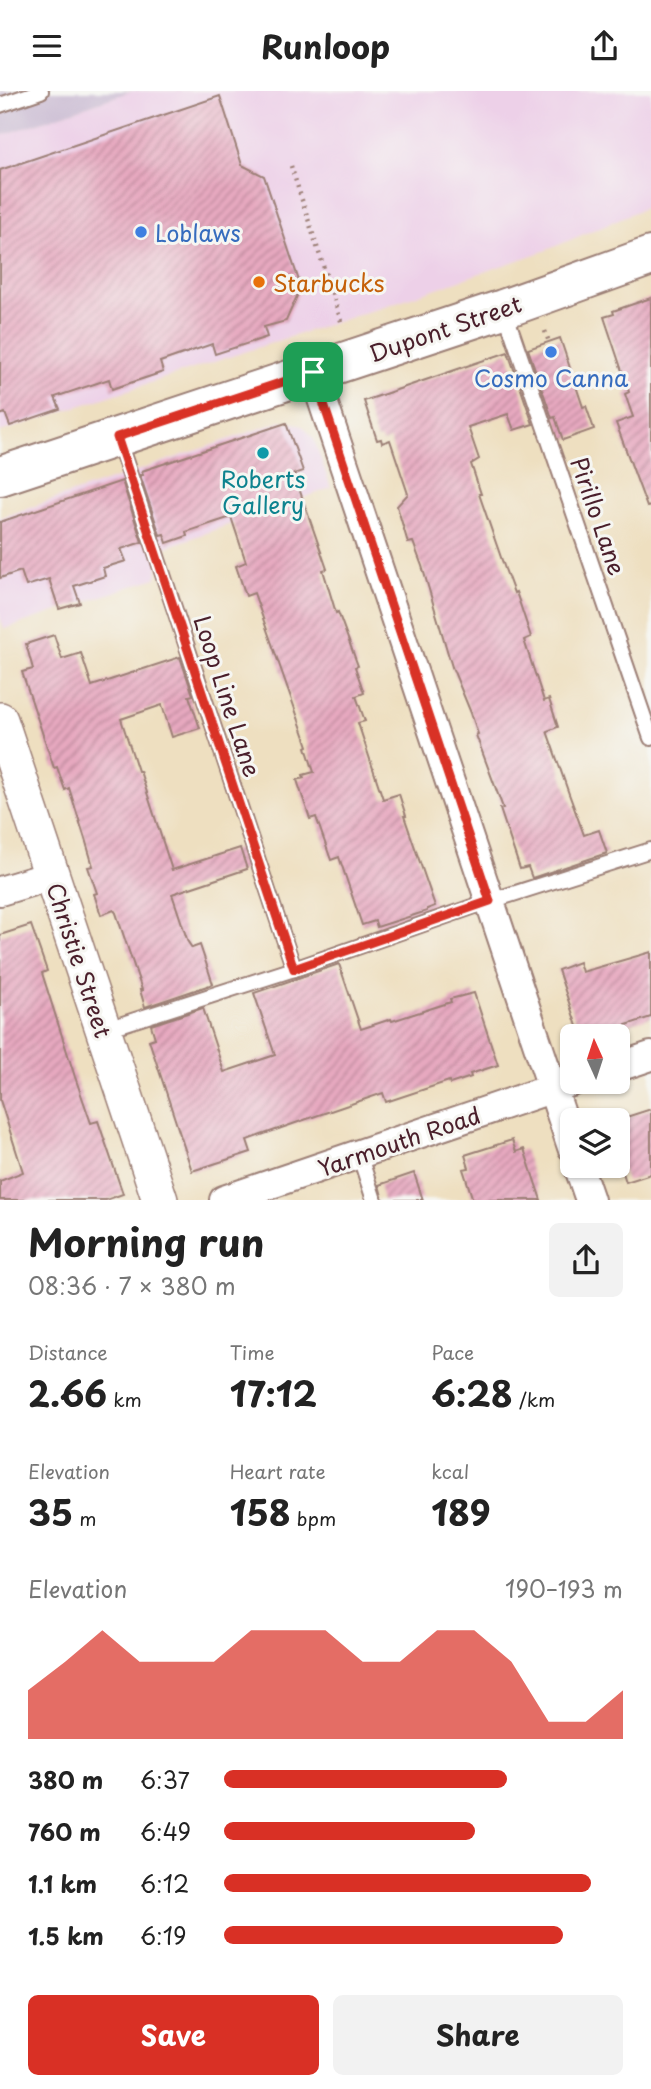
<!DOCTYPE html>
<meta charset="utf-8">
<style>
body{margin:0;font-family:"Playpen Sans",sans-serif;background:#f2f2f2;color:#222;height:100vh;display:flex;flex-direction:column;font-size:26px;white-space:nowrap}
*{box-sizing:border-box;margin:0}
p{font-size:23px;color:#767676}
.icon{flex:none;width:38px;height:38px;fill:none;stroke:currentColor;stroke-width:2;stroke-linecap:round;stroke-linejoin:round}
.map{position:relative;height:1109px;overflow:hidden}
.sheet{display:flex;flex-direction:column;background:#fff;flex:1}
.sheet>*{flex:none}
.needle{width:46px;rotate:357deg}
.fabs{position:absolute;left:560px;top:933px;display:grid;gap:14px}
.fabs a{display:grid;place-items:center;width:70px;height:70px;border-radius:10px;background:#fff;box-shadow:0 2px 5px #0004;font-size:35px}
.pin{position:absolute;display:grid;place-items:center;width:60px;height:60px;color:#fff;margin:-30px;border-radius:14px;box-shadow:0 4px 10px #0006}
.round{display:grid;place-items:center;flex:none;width:74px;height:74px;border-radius:10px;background:#f2f2f2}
.headline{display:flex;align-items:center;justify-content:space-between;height:119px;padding:0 28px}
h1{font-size:38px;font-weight:700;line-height:52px}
.metrics{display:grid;grid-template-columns:repeat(3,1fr);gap:10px;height:119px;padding:7px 28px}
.metrics div{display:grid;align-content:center}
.metrics b{font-size:35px;font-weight:700}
.metrics small{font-size:19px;font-weight:400}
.metrics p{font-size:19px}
.chart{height:196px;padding:14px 28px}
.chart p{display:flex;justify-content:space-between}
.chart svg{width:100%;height:126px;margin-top:7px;fill:#d93025;opacity:.7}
.primary-button{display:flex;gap:14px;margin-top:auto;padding:14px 28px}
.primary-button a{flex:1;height:80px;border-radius:10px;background:#d93025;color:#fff;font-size:28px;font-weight:700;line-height:80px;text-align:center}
.primary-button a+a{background:#f2f2f2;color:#222}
ul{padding:0 28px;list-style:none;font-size:23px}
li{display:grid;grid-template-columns:112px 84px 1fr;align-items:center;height:52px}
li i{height:18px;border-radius:9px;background:#d93025}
header{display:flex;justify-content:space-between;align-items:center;height:91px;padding:0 28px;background:#fff;font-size:32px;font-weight:700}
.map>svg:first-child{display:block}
</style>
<header><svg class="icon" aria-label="menu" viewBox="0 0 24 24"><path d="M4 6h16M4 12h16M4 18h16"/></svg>Runloop<svg class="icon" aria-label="share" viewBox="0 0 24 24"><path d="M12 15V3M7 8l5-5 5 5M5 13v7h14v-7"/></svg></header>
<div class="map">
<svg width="651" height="1109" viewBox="0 0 651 1109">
<defs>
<pattern id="building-hatch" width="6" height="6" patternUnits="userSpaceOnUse" patternTransform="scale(1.75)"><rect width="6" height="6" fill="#e7a9c0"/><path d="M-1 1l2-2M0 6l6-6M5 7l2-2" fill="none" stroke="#bd899c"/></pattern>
</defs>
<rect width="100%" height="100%" fill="#f6f6f2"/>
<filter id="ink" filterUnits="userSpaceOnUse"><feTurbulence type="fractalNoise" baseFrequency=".0143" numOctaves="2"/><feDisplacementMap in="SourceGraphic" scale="14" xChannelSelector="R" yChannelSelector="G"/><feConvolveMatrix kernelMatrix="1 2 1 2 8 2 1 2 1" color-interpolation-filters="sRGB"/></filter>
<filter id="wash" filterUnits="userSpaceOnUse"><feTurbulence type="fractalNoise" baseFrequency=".00686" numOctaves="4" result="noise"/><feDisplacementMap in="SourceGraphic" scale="28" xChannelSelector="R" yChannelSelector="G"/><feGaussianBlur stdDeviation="1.57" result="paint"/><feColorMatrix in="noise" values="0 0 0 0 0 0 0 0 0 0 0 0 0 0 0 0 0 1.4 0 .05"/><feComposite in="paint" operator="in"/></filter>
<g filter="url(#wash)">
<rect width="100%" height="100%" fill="#eedfc0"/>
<g fill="#edd0e8">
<path d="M 131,0 L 651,0 L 651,114 L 547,159 L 388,214 L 0,341 L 0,45 Z"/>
<path d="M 282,330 L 294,332 L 304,336 L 314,348 L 331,397 L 161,458 L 156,487 L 4,538 L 0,526 L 0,427 Z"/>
</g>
<path fill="#ccbed4" d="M 0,0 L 131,0 L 0,45 Z"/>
<g id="blocks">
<g fill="url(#building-hatch)">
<path d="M 220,5 L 242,74 L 264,85 L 301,196 L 286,230 L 264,236 L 267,246 L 215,263 L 212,253 L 160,271 L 163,281 L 112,298 L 109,288 L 55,306 L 60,318 L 10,335 L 5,322 L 0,324 L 0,79 Z"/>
<path d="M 651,207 L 651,415 L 647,416 L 616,332 L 633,326 L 625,303 L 629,301 L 604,226 L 614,223 L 613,220 Z"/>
<path d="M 560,247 L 583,316 L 586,315 L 594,338 L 563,349 L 555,326 L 552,327 L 528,258 Z"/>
<path d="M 508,261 L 533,333 L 514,339 L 508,323 L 468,336 L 479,368 L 471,373 L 481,403 L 479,403 L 505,478 L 514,502 L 516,501 L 531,546 L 524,549 L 544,610 L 549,608 L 558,636 L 547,640 L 569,703 L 584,744 L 599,739 L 607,762 L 532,787 L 528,776 L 520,778 L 500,718 L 503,717 L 476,644 L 478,643 L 471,622 L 452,576 L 422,475 L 413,451 L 408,452 L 397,415 L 408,403 L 390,349 L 382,352 L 381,348 L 377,349 L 364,310 Z"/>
<path d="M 286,332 L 303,380 L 294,383 L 327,478 L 323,479 L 336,522 L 338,521 L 358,575 L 355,576 L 364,602 L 356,605 L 365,630 L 358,632 L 383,708 L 399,703 L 406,725 L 404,725 L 435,815 L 427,818 L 427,820 L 377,836 L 375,830 L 362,834 L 339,766 L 331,769 L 316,726 L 310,728 L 297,689 L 304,687 L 303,684 L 314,681 L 306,656 L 308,655 L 254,502 L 246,505 L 236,475 L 246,471 L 231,426 L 186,441 L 187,445 L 167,452 L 164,443 L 160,444 L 140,384 L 143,384 L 142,380 Z"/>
<path d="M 122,390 L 142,451 L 121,458 L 126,470 L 103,477 L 105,485 L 74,495 L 80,512 L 59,518 L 49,488 L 26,495 L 21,480 L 0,487 L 0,431 Z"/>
<path d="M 54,544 L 62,568 L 81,562 L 92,595 L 180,566 L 193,604 L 189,605 L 200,637 L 172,646 L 162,614 L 121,628 L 138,680 L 140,680 L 172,779 L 240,757 L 247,778 L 172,803 L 188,851 L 192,857 L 200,854 L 213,893 L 145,916 L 140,899 L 142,899 L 116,822 L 114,819 L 101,824 L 94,803 L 97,802 L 88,776 L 93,775 L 86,751 L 69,697 L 65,699 L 57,676 L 54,677 L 22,581 L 33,578 L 26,553 Z"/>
<path d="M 31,834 L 47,880 L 42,882 L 75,986 L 91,1032 L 98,1030 L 123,1103 L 106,1109 L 0,1109 L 0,1090 L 23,1081 L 0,1009 L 0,844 Z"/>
<path d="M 651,861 L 651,926 L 605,941 L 603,936 L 580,944 L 558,879 L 579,871 L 582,881 Z"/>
<path d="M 339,873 L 361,938 L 391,928 L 392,930 L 451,911 L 450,908 L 474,902 L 498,974 L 470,983 L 471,986 L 450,993 L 449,990 L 386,1011 L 383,1002 L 307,1028 L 247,1049 L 251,1061 L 192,1080 L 149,949 L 155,947 L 151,934 L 203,917 L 224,981 L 275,964 L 254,902 Z"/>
<path d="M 651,1018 L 651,1083 L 626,1091 L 618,1066 L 617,1029 Z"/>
<path d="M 512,1049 L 516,1061 L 524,1058 L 541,1109 L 473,1109 L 463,1078 L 469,1077 L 465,1064 Z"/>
<path d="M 414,1082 L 423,1109 L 383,1109 L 379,1094 Z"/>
</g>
</g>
</g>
<g filter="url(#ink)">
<use href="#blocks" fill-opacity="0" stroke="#9c7f76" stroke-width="2"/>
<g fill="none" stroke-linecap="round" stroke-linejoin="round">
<defs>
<g id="service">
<path d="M 0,14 L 41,0"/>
<path d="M 504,218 L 651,647"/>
<path d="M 118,348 L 294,878"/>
<path d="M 104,939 L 294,878 L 475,815 L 651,759"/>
<path d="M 359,1063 L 374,1109"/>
</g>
<g id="minor">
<path d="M 313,281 L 572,1056"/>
<path d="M 0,800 L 53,784"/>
<path d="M 618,976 L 651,965"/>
<path d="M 578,1074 L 590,1109"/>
<path d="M 224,1109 L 574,990"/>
</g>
<path id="tertiary" d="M 0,629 L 160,1109"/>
<path id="secondary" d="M 0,385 L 503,218 L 651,165"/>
</defs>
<use href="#service" stroke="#9c7f76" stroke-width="18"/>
<use href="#minor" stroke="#9c7f76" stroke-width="32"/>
<use href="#tertiary" stroke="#9c7f76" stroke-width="38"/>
<use href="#secondary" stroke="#9c7f76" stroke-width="42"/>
<g stroke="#9c7f76" stroke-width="4.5" stroke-dasharray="2 5" stroke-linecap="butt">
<path d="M 291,75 L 342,233"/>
<path d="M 545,240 L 549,251"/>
</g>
<use href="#service" stroke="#fff" stroke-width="14"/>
<use href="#minor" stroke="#fff" stroke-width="28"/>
<use href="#tertiary" stroke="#fff" stroke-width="35"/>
<use href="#secondary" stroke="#fff" stroke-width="38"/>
</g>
</g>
<g fill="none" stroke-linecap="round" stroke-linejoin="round" filter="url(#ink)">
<defs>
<path id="route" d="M 313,281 L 490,810 L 294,878 L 117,346 Z"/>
</defs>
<use href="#route" stroke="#fff" stroke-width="14"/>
<use href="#route" stroke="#d93025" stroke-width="9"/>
</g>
<g fill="#3f7fe0" stroke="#f6f6f2" stroke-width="2.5">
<circle cx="141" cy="141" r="7"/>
<circle cx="551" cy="261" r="7"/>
</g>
<circle fill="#e8710a" stroke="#f6f6f2" stroke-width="2.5" cx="259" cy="191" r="7"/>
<circle fill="#0f9aa8" stroke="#f6f6f2" stroke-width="2.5" cx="263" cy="362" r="7"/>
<g text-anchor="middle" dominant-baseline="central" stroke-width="6" stroke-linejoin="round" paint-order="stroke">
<g font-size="23" fill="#366cbe" stroke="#f6f6f2" text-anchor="start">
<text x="155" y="141">Loblaws</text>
<text x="551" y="286" text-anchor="middle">Cosmo Canna</text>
</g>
<g font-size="23" fill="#c56008" stroke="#f6f6f2" text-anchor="start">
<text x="273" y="191">Starbucks</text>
</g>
<g font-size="23" fill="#4a1f2b" stroke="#f6f6f2">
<text transform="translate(445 237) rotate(-19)">Dupont Street</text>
<text transform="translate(599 425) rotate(71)">Pirillo Lane</text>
<text transform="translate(228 605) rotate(72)">Loop Line Lane</text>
<text transform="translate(80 869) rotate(72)">Christie Street</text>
<text transform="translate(399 1050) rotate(-19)">Yarmouth Road</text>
</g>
<g font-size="23" fill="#0d838f" stroke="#f6f6f2">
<text x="263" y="387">Roberts<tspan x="263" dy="26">Gallery</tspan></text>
</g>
</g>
</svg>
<div class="fabs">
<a><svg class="needle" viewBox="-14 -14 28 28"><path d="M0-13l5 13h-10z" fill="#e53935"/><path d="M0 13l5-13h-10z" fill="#767676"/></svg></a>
<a><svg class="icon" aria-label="layers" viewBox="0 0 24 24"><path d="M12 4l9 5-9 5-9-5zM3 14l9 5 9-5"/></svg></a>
</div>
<div class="pin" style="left:313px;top:281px;background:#1e9e55"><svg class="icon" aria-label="arrive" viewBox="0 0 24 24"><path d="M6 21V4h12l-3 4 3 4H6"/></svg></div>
</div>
<section class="sheet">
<div class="headline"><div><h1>Morning run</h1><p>08:36 · 7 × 380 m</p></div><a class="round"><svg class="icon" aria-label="share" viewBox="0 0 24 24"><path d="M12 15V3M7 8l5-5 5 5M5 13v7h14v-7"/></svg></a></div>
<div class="metrics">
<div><p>Distance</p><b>2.66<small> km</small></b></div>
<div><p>Time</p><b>17:12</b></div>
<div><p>Pace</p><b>6:28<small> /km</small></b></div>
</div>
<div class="metrics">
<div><p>Elevation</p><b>35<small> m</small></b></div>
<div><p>Heart rate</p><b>158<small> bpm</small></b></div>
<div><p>kcal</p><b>189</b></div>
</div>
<div class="chart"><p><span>Elevation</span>190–193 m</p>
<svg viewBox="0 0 160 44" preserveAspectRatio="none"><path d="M0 44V27L10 17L20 6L30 17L40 17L50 17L60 6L70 6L80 6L90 17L100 17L110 6L120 6L130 17L140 38L150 38L160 27V44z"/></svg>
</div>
<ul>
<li><b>380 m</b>6:37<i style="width:71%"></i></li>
<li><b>760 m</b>6:49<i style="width:63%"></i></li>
<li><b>1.1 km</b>6:12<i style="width:92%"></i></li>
<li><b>1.5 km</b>6:19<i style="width:85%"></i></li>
</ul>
<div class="primary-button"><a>Save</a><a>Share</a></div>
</section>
